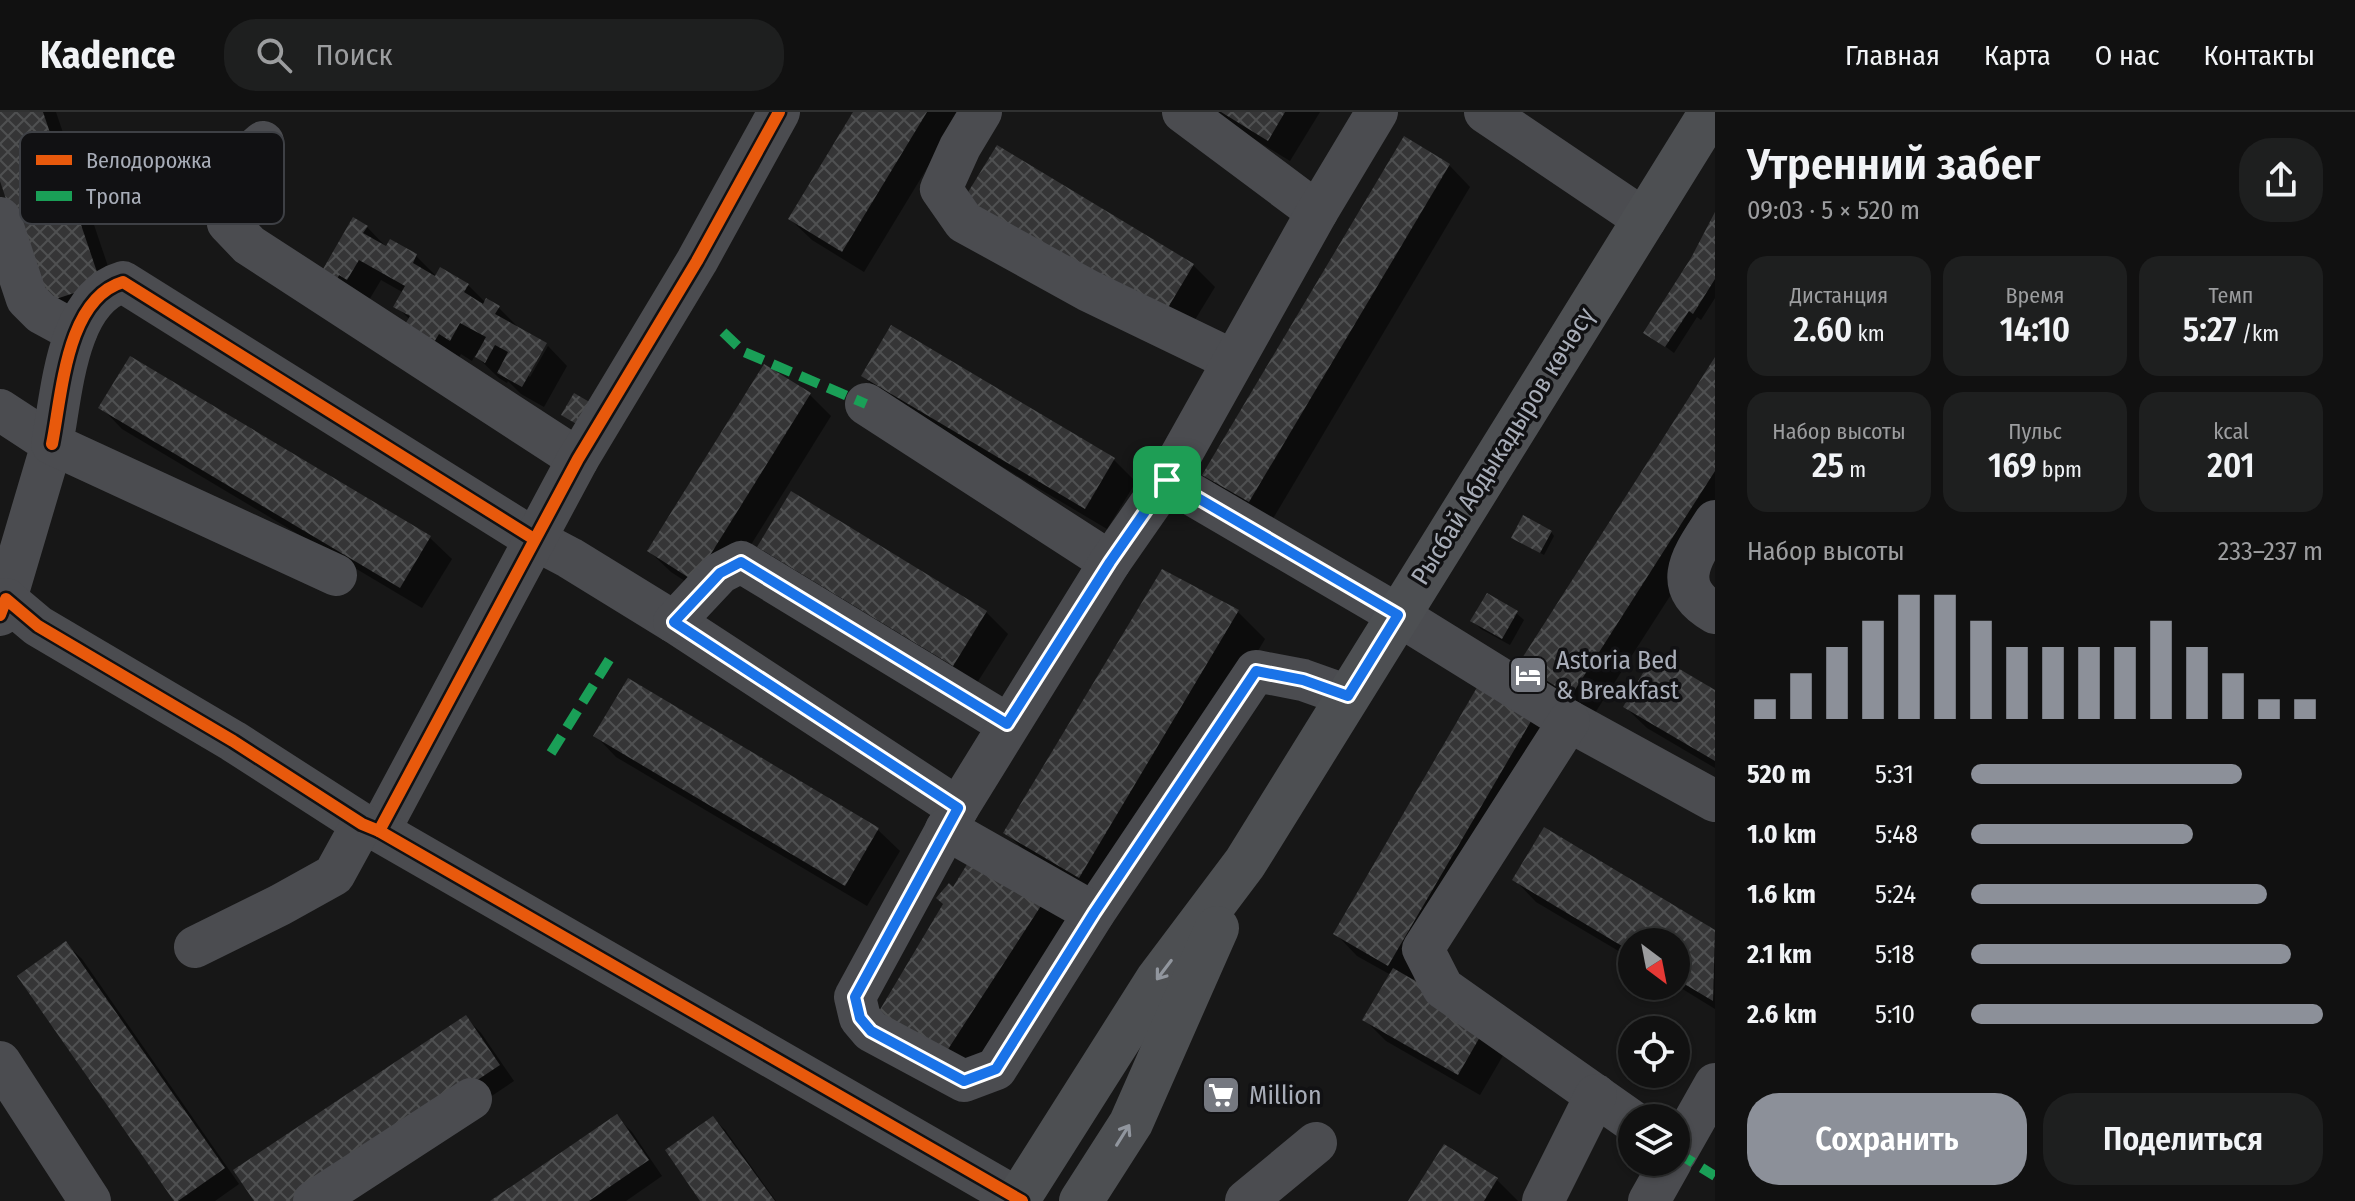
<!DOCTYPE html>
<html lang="ru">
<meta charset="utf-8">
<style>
body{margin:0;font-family:"Fira Sans Condensed",sans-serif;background:#1e1f1f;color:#f1f3f6;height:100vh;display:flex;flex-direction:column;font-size:30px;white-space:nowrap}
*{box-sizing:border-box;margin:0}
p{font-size:26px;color:#9c9d9f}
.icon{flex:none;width:44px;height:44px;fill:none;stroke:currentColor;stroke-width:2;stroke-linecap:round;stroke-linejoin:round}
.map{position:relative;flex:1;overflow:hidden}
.panel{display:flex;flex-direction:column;background:#111;width:640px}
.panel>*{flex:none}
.needle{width:52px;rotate:148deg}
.fabs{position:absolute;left:1618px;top:816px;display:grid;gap:16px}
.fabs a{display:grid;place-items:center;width:72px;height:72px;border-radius:50%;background:#111;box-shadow:0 2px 6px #0004,0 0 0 2px #303131;font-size:40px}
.pin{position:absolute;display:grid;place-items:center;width:68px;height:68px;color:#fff;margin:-34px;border-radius:16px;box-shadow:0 4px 12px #0006}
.round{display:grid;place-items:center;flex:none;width:84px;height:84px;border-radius:32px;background:#1e1f1f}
.headline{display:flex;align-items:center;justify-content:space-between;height:136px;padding:0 32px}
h1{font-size:44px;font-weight:600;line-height:60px}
.metrics{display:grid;grid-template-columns:repeat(3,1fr);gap:12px;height:136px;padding:8px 32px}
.metrics div{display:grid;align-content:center;border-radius:20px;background:#1e1f1f;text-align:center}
.metrics b{font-size:34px;font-weight:600}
.metrics small{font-size:22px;font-weight:400}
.metrics p{font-size:22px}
.chart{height:224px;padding:16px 32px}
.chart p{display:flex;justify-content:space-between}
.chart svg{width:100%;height:144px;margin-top:8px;stroke:#8c9099;stroke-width:6}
.button{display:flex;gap:16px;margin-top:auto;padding:16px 32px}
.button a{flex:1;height:92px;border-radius:32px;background:#8c9099;color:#fff;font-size:32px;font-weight:600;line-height:92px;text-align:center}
.button a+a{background:#1e1f1f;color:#f1f3f6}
ul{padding:0 32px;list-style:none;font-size:26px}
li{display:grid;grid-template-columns:128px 96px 1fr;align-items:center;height:60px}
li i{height:20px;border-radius:10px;background:#8c9099}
header{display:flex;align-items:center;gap:48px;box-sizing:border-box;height:112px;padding:0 40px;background:#111;border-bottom:2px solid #303131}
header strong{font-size:38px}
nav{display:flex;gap:44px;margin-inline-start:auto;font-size:28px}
.search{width:560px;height:72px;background:#1e1f1f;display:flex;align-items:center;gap:20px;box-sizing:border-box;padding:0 28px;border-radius:32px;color:#9c9d9f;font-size:30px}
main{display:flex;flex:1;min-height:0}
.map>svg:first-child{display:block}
</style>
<header>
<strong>Kadence</strong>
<div class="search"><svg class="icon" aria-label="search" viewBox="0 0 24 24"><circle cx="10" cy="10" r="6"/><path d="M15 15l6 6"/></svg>Поиск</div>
<nav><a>Главная</a><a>Карта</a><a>О нас</a><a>Контакты</a></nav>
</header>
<main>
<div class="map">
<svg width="1715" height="1089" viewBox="0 0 1715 1089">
<defs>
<pattern id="building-cross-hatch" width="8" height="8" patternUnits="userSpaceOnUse" patternTransform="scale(2)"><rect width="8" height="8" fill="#353536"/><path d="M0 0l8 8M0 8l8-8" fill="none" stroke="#4f5051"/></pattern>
</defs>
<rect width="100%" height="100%" fill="#171717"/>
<g fill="#0007">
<path d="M 0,0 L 56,0 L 121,193 L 64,212 L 0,63 Z"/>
<path d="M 855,0 L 961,0 L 864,160 L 812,128 L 790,107 Z"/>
<path d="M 1210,0 L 1320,0 L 1290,49 Z"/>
<path d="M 998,35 L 1193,153 L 1215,175 L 1182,229 Z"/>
<path d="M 1449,53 L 1470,75 L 1271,410 L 1226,384 L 1205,362 Z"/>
<path d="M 1715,105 L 1715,186 L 1701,208 L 1697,205 L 1674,241 L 1646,220 L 1693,147 Z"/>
<path d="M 367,115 L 387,136 L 391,130 L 416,144 L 437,165 L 468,173 L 486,191 L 499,196 L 520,217 L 527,262 L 530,265 L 548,234 L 567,254 L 544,295 L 521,282 L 508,269 L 507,271 L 499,266 L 475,243 L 472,249 L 461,242 L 455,252 L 396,194 L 404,181 L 381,168 L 369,188 L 322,164 Z"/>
<path d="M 892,216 L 1114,348 L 1136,370 L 1107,417 L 885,285 L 863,264 Z"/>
<path d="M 131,246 L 430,426 L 452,447 L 422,496 L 122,317 L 101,295 Z"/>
<path d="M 1715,249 L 1715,414 L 1593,604 L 1543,572 L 1521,551 Z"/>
<path d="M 764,255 L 810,283 L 831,304 L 716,489 L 671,460 L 649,439 Z"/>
<path d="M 791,382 L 986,500 L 1008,522 L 975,574 L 781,456 L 759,435 Z"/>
<path d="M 1551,420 L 1554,424 L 1544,443 L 1513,426 Z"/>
<path d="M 1237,499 L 1265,527 L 1107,792 L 1033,748 L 1006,720 Z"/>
<path d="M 1516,501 L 1524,508 L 1510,533 L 1481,517 L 1473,509 Z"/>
<path d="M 628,569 L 878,718 L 900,739 L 867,794 L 616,645 L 595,623 Z"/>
<path d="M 1715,581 L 1715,656 L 1647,616 L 1625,595 Z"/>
<path d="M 1533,605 L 1554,627 L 1412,870 L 1508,935 L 1480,983 L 1386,929 L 1365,908 L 1391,863 L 1357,844 L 1336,822 Z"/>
<path d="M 1545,718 L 1715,820 L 1715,897 L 1676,873 L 1676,830 L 1632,830 L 1632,847 L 1536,790 L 1515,768 Z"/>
<path d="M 975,743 L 1074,812 L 971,971 L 904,933 L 945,793 Z"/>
<path d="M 66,832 L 82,847 L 239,1072 L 215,1089 L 177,1089 Z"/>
<path d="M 466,906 L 481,921 L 514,969 L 334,1089 L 256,1089 Z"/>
<path d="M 617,1005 L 632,1020 L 662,1064 L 626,1089 L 494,1089 Z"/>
<path d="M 713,1006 L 725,1018 L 776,1089 L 703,1089 Z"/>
<path d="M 1444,1035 L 1497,1068 L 1518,1089 L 1410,1089 Z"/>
</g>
<g fill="url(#building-cross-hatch)">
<path d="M 0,0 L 43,0 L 101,172 L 41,192 L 0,69 Z"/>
<path d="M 853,0 L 927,0 L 842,140 L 788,107 Z"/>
<path d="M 1221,0 L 1285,0 L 1268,29 Z"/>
<path d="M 1404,24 L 1450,52 L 1249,390 L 1202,363 Z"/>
<path d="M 997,33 L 1194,152 L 1160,209 L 962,90 Z"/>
<path d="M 1715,100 L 1715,167 L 1693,202 L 1689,199 L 1665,235 L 1643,221 L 1691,146 Z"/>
<path d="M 353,105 L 368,114 L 363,121 L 386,134 L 390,127 L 417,142 L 413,151 L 435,164 L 440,155 L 469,172 L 464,180 L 483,192 L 486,186 L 500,194 L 495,202 L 547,231 L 522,275 L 497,261 L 508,240 L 495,233 L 485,251 L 475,245 L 486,225 L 460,211 L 450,229 L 439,222 L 433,232 L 404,214 L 410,204 L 393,195 L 405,174 L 359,148 L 347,168 L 339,163 L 334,173 L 319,164 Z"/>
<path d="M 891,213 L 1115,346 L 1085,397 L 861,264 Z"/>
<path d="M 130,244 L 431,424 L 400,476 L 98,296 Z"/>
<path d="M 1715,245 L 1715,359 L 1571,584 L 1519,551 Z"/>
<path d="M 764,252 L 811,281 L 694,469 L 647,439 Z"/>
<path d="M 574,281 L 605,299 L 592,321 L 561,303 Z"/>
<path d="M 791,379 L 987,499 L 953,554 L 757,435 Z"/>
<path d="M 1523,403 L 1552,419 L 1540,441 L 1511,426 Z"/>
<path d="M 1162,457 L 1239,498 L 1079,766 L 1003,721 Z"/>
<path d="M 1487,481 L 1518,499 L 1502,527 L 1470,509 Z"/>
<path d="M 1654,542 L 1715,578 L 1715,649 L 1623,595 Z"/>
<path d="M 628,566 L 879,716 L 845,774 L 593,624 Z"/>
<path d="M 1479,572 L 1534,604 L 1388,854 L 1333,822 Z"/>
<path d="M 1544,715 L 1715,818 L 1713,889 L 1676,867 L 1676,830 L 1632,830 L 1632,840 L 1512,768 Z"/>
<path d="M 974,741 L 1048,783 L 943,945 L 875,906 L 943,792 L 936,786 L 949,771 L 953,775 Z"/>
<path d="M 66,829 L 225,1056 L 178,1089 L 174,1089 L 17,864 Z"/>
<path d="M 1393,856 L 1488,911 L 1458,963 L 1362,908 Z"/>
<path d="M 466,903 L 500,953 L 295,1089 L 254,1089 L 233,1058 Z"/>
<path d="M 617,1002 L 649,1048 L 589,1089 L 490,1089 Z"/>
<path d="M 713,1004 L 775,1089 L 700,1089 L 665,1038 Z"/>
<path d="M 1444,1032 L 1498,1066 L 1484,1089 L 1408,1089 Z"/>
</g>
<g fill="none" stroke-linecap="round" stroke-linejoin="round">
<g stroke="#4b4c50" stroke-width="42">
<path d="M 981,0 L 960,35 L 941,77 L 964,110 L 1089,179 L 1232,248"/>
<path d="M 1183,0 L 1317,100"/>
<path d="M 1485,0 L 1645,108"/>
<path d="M 263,30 L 248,43 L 228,111 L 249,133 L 578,347"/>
<path d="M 0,106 L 27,187 L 41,201 L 76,220"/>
<path d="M 866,292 L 1110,450"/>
<path d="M 0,298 L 52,332 L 6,487"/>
<path d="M 1167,368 L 1398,503 L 1569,609 L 1715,689"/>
<path d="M 1715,409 C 1693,443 1668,474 1715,501"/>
<path d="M 336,463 L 52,332 C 62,282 66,187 123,170 L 534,427 L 570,446 L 674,510 L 958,696"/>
<path d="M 0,503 L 6,487 L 38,514 L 233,629 L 362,712 L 379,719 L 578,347 L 697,149 L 779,0"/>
<path d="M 674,510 L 720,461 L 741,450 L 1007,612"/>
<path d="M 1348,584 L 1303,568 L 1256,559 L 1094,801 L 996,957 L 964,969 L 871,919 L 860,906 L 855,885 L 958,696 L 1110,450 L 1167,368 L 1317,100 L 1377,0"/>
<path d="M 1569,609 L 1423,837 L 1443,876 L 1632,1009"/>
<path d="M 946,717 L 1094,801"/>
<path d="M 379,719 L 1022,1089"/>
<path d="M 195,835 L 280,793 L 334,763 L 362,712"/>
<path d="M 0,950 L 90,1089"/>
<path d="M 1676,1041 L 1715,972"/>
<path d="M 314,1089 L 471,987"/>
<path d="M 1246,1089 L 1316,1031"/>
<path d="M 1543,1089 L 1596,983"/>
<path d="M 1649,1089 L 1671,1050"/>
</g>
<g stroke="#4d4f52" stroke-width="44">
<path d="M 1017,1089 L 1157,868 L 1245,751 L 1711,0"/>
<path d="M 1081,1089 L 1131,1011 L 1217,816"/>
</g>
<g stroke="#1a9f57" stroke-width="10" stroke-dasharray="20 10" stroke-linecap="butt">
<path d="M 723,220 L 744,240 L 866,292"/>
<path d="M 551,641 L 614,540"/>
<path d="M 1676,1040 L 1715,1064"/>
</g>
<defs>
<g id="cycleway">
<path d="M 52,332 C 62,282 66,187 123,170 L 534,427"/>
<path d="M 0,503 L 6,487 L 38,514 L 233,629 L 362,712 L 379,719 L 578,347 L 697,149 L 779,0"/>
<path d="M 379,719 L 1022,1089"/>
</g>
</defs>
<use href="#cycleway" stroke="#111113" stroke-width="17"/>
<use href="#cycleway" stroke="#e8590c" stroke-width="12"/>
</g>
<defs><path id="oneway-shaft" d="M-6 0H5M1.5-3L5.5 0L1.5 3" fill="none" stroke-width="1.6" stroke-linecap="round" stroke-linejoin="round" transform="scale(2)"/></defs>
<g stroke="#91969e">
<use href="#oneway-shaft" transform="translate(1164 858) rotate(127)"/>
<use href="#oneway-shaft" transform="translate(1123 1023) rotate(-58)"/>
</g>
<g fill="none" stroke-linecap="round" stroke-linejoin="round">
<defs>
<path id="route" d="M 1167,368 L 1398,503 L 1348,584 L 1303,568 L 1256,559 L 1094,801 L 996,957 L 964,969 L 871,919 L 860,906 L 855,885 L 958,696 L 674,510 L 720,461 L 741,450 L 1007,612 L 1110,450 Z"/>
</defs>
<use href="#route" stroke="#fff" stroke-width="16"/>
<use href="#route" stroke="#1a73e8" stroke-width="10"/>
</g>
<defs>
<symbol id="hotel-square" viewBox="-11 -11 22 22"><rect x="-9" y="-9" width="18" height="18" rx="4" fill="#757880" stroke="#111113"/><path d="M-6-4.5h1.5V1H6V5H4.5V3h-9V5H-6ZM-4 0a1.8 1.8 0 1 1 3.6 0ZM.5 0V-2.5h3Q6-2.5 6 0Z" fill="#fff"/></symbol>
<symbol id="supermarket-square" viewBox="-11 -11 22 22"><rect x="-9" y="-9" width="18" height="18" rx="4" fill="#757880" stroke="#111113"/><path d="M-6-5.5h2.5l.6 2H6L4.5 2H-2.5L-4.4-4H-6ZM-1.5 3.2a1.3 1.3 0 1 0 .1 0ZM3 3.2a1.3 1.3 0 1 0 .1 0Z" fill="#fff"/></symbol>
</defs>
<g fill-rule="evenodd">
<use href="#hotel-square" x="1506" y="541" width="44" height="44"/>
<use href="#supermarket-square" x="1199" y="961" width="44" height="44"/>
</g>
<g text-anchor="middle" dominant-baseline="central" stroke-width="7" stroke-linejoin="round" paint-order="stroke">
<g font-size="26" fill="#a8adb8" stroke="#111113">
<text transform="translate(1503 334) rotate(-58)">Рысбай Абдыкадыров көчөсү</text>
</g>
<g font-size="26" fill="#a8adb8" stroke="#111113" text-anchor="start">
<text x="1556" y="548">Astoria Bed<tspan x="1556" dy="30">&amp; Breakfast</tspan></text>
<text x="1249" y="983">Million</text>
</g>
</g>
<rect x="20" y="20" width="264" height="92" rx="12" fill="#111113" stroke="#3e4045" stroke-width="2"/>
<rect x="36" y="43" width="36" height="10" fill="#e8590c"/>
<rect x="36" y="79" width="36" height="10" fill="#1a9f57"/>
<g font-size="22" fill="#a8adb8">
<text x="86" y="56">Велодорожка</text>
<text x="86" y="92">Тропа</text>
</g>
</svg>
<div class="fabs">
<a><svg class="needle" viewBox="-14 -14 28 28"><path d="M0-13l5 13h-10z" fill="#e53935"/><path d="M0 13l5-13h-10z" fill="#9c9d9f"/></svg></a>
<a><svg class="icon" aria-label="locate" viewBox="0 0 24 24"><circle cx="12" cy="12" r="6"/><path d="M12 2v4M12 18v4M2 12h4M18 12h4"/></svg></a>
<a><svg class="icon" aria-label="layers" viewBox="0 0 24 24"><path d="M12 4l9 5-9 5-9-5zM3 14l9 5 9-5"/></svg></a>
</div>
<div class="pin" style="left:1167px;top:368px;background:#1e9e55"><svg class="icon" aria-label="arrive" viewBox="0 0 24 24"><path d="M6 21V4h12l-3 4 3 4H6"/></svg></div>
</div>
<section class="panel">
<div class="headline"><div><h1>Утренний забег</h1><p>09:03 · 5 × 520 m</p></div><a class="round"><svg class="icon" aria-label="share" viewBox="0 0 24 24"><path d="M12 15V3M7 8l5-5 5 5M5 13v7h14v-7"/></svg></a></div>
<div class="metrics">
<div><p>Дистанция</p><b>2.60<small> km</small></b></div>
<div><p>Время</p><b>14:10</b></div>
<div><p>Темп</p><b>5:27<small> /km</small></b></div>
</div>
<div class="metrics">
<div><p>Набор высоты</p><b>25<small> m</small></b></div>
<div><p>Пульс</p><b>169<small> bpm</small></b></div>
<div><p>kcal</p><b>201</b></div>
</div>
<div class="chart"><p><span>Набор высоты</span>233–237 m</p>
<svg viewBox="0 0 160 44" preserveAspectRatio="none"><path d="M5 44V38M15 44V30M25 44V22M35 44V14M45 44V6M55 44V6M65 44V14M75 44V22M85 44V22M95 44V22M105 44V22M115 44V14M125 44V22M135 44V30M145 44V38M155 44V38"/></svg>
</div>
<ul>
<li><b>520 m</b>5:31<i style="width:77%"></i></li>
<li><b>1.0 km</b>5:48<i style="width:63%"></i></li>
<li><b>1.6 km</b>5:24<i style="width:84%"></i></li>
<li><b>2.1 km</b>5:18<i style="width:91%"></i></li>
<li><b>2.6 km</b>5:10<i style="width:100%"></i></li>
</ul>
<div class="button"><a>Сохранить</a><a>Поделиться</a></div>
</section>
</main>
